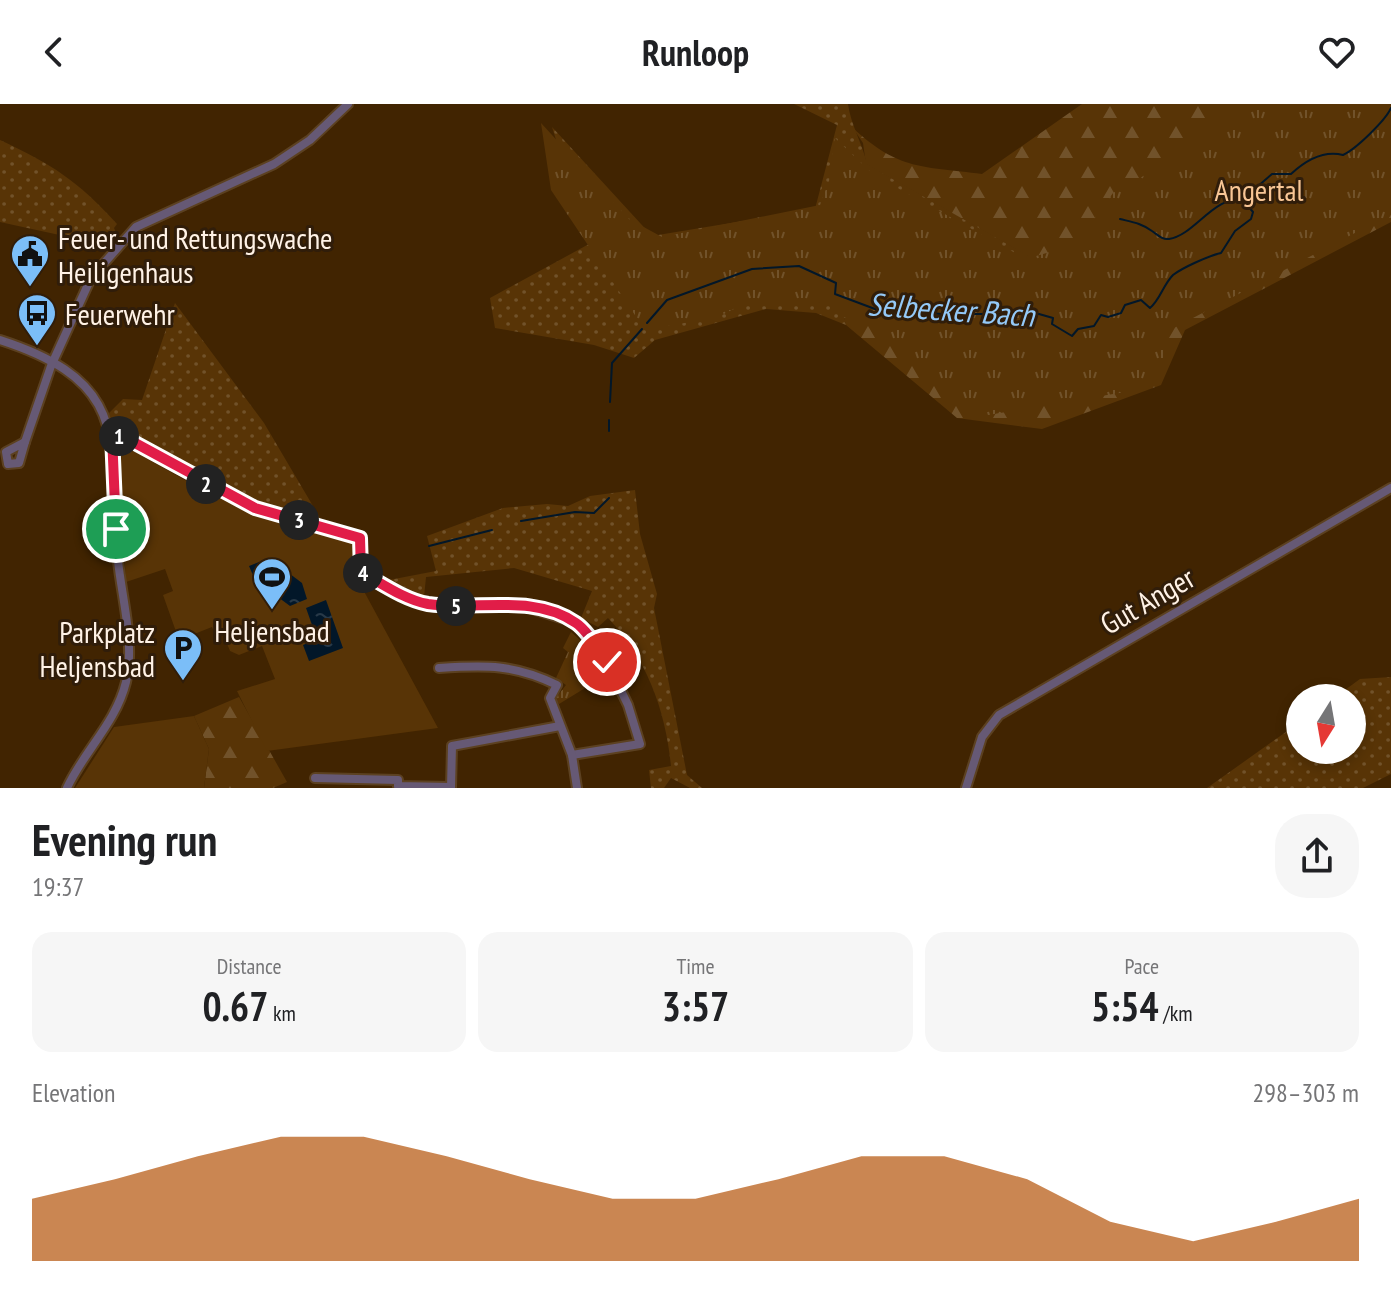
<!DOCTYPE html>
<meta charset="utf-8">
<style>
body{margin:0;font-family:"PT Sans Narrow",sans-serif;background:#f6f6f6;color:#202124;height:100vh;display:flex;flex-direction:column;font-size:30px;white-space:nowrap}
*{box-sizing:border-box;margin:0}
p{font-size:26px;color:#757577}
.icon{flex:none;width:44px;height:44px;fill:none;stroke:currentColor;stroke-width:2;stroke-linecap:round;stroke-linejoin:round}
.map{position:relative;height:684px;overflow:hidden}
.drawer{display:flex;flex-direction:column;background:#fff;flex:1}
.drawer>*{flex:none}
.needle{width:52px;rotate:191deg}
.controls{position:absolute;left:1286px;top:580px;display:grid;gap:16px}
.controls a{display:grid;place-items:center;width:80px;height:80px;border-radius:50%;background:#fff;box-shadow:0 4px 12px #0003;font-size:40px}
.pin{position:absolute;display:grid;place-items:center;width:68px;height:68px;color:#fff;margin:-34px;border:4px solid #fff;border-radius:50%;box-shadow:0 2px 8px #0007}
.km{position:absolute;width:40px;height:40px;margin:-20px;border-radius:50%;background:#222;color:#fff;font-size:22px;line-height:40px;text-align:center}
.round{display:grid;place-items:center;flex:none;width:84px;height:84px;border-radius:32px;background:#f6f6f6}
.overview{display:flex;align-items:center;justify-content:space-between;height:136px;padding:0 32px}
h1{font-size:44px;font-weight:700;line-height:60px}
.metrics{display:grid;grid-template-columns:repeat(3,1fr);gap:12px;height:136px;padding:8px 32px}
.metrics div{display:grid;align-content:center;border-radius:20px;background:#f6f6f6;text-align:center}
.metrics b{font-size:40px;font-weight:700}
.metrics small{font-size:22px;font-weight:400}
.metrics p{font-size:22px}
.chart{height:224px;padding:16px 32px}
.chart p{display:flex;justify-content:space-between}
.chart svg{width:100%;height:144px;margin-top:8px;fill:#b45309;opacity:.7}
header{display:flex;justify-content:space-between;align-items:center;height:104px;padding:0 32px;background:#fff;font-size:36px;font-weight:700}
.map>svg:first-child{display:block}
</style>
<header><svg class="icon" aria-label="back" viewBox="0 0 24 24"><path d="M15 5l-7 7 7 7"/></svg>Runloop<svg class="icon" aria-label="heart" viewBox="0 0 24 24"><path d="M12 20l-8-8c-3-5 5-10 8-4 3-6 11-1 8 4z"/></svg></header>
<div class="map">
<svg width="1391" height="684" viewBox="0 0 1391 684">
<defs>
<pattern id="grass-dots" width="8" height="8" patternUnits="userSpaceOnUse" patternTransform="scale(2)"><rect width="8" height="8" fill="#583406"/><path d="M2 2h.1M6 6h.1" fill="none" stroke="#71522a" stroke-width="1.8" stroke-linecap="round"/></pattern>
<pattern id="forest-firs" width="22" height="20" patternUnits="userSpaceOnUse" patternTransform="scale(2)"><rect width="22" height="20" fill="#583406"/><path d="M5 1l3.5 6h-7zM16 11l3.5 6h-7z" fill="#71522a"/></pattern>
<pattern id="park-tufts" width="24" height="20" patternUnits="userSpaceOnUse" patternTransform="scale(2)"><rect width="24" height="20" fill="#583406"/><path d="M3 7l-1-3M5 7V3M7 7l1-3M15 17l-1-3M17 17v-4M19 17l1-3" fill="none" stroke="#71522a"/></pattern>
<pattern id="water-ripples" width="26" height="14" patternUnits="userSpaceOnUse" patternTransform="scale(2)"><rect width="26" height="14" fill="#021729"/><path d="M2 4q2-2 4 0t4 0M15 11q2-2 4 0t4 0" fill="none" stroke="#283948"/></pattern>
</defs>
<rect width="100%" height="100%" fill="#412401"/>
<g fill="url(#grass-dots)">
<path d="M 794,0 L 848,0 C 851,22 862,38 867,60 L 1029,152 L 1001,174 L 705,174 L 842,203 L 846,221 L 816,209 L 766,205 L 655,236 L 634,254 L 594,241 L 495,224 L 490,194 L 589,140 L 552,23 L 652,132 L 815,105 L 837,21 Z"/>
<path d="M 0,36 C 53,61 77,76 117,120 L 114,124 L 119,136 L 110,142 L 0,118 Z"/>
<path d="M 175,199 L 264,319 L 323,419 L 244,394 L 116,325 L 108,310 L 123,295 L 142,296 Z"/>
<path d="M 635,386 L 640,430 L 657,490 L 654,504 L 687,671 L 702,684 L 690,684 L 671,674 L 664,684 L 651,684 L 649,666 L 671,662 C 666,607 646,553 608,514 L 598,523 L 581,514 L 592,487 L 514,464 L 426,473 L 424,493 L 389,476 L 436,467 L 427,432 L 503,404 L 547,400 L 568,402 L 590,392 Z"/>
<path d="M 1391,573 L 1391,670 L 1363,684 L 1207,684 L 1300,618 L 1300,646 L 1352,646 L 1352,594 L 1334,594 L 1360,575 Z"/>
</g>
<g fill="url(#forest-firs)">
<path d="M 1082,0 L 1391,0 L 1391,118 L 1185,226 L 1161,281 L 1042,325 L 957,314 L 846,221 L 834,176 L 1000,174 L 1028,152 L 866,60 L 863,39 L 853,24 C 899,67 923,62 982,70 Z"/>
<path d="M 239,593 L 287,678 L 273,684 L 204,684 L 209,645 L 194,612 Z"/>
</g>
<g fill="url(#park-tufts)">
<path d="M 1245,0 L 1391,0 L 1391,110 L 1172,225 L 1164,242 L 1163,268 L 1143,285 L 982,312 L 880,225 L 840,212 L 830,202 L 817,198 L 745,199 L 718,213 L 645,226 L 551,86 L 541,19 L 629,115 L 662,133 L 820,101 L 829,77 L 835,34 L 874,71 L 1026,155 L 1084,138 L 1092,118 L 1113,89 L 1156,65 L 1214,16 Z"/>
<path d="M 571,528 L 588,543 L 608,570 L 559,600 L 555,595 L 566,581 L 556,574 L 568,548 L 563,544 Z"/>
</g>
<g fill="#583406">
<path d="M 117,338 L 210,390 L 355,436 L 353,467 L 438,624 L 267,647 L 237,587 L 275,575 L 262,542 L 239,551 L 230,547 L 223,530 L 216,532 L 212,523 L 179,536 L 163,491 L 173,487 L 165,465 L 126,478 Z"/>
<path d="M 194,612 L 209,645 L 204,684 L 75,684 L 114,623 Z"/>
</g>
<g fill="url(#water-ripples)">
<path d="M 269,454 L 302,479 L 307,495 L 290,502 L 255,476 L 249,462 Z"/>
<path d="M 326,496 L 343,544 L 309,557 L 303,541 L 317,535 L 306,504 Z"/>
</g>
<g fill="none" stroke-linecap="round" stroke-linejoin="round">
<g stroke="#021729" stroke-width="2">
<path d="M 1120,115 C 1132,118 1141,119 1152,127 C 1158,131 1162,136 1169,135 C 1195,131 1214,91 1243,96"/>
<path d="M 647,219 L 667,196 L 752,165 L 799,162 L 836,179 L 835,190 L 883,208 L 892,205 L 941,210 L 1039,210 L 1053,214 L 1052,220 L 1072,232 L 1078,225 L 1094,222 L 1101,211 L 1108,213 L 1121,209 L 1125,201 L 1141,196 L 1150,204 C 1160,196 1163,181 1173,171 C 1182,164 1208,152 1221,149 L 1235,127 L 1251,115 L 1253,108 L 1243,96 L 1250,84 L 1257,83 L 1272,70 L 1291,70 C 1306,56 1323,46 1343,51 C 1356,45 1386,16 1391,4"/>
<path d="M 610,298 L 612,259 L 642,225"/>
<path d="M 609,316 L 609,327"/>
<path d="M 521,417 L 575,408 L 594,409 L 609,394"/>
<path d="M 429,442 L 492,426"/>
</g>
<defs>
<g id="minor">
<path d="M 0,236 C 136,280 108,340 118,457 C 122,494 135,541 126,578 C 116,619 84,647 67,684"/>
<path d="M 112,331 L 124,333 L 255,404 L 360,434 L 361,468 L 425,500 L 526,503 L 577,519 L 607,558 L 628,601 L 640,640 L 572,651"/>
<path d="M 25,338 L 51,262 L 91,174 L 136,123 L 274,60 L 310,36 L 348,0"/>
<path d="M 25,338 L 19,359 L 8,360 L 6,348 Z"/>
<path d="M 439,564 C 486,561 514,560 557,581 L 550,594 L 572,651 L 577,684"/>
<path d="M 315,674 L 398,676 L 398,682 L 451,683"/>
<path d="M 451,684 L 452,642 L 560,622"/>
<path d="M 966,684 L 982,633 L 999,611 L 1391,384"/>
</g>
</defs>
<use href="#minor" stroke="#5c4121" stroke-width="12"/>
<use href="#minor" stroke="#665975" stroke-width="8"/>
</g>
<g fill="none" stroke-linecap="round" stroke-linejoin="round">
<defs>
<path id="route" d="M 116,425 L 112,331 L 124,333 L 255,404 L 360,434 L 361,468 C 381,479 405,496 428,500 C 476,507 533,489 576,519 C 588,527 598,546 607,558"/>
</defs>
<use href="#route" stroke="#fff" stroke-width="16"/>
<use href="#route" stroke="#e11d48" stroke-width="10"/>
</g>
<defs>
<symbol id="civic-pin" viewBox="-11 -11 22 30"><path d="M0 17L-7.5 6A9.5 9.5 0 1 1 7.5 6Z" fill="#7bbef8" stroke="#301d0a"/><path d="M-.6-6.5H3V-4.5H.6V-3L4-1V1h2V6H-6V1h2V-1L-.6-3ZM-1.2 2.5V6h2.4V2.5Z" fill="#111"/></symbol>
<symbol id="bus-pin" viewBox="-11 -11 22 30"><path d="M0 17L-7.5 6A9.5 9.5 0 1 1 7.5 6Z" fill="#7bbef8" stroke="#301d0a"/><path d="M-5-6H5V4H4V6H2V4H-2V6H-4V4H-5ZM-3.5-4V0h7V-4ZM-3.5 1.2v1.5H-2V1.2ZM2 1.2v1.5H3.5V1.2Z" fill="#111"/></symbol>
<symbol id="stadium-pin" viewBox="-11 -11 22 30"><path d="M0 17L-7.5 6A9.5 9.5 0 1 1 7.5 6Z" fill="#7bbef8" stroke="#301d0a"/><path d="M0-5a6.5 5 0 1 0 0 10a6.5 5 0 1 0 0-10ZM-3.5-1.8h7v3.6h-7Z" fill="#111"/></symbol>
<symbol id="parking-pin" viewBox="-11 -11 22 30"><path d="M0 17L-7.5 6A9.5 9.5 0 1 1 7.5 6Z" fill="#7bbef8" stroke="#301d0a"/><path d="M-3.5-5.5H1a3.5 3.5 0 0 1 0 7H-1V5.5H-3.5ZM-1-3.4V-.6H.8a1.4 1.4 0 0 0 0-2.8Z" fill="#111"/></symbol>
</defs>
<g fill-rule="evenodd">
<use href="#civic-pin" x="8" y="128" width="44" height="60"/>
<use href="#bus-pin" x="15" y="187" width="44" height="60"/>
<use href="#stadium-pin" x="250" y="451" width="44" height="60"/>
<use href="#parking-pin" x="161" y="522" width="44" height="60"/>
</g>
<g text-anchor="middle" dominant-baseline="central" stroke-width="6" stroke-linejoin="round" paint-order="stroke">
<g font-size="30" fill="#f9c695" stroke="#301d0a">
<text x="1259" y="85">Angertal</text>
</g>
<g font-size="30" fill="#fff2e6" stroke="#301d0a" text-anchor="start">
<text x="58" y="133">Feuer- und Rettungswache<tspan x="58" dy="34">Heiligenhaus</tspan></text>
<text x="65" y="209">Feuerwehr</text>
<text x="272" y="526" text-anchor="middle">Heljensbad</text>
<text x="155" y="527" text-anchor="end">Parkplatz<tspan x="155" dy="34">Heljensbad</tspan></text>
</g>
<g font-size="30" fill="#fff2e6" stroke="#301d0a">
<text transform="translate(1147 496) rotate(-30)">Gut Anger</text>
</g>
<g font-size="32" font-style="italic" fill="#94c9f8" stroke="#301d0a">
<text transform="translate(951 205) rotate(4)">Selbecker Bach</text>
</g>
</g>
</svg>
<div class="controls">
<a><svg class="needle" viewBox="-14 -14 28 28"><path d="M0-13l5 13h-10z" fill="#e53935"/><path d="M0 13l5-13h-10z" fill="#757577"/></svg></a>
</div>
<div class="pin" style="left:116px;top:425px;background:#1e9e55"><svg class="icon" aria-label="arrive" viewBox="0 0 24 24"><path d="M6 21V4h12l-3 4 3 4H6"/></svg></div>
<div class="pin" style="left:607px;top:558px;background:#d93025"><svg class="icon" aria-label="check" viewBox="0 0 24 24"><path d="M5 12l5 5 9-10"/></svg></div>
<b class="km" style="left:119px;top:332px">1</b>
<b class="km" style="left:206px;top:380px">2</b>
<b class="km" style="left:299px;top:416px">3</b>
<b class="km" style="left:363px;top:469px">4</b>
<b class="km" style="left:456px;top:502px">5</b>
</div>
<section class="drawer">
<div class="overview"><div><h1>Evening run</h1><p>19:37</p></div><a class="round"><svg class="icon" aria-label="share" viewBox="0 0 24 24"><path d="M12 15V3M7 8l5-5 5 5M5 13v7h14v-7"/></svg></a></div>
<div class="metrics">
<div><p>Distance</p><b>0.67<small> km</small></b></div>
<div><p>Time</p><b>3:57</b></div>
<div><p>Pace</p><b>5:54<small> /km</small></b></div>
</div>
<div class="chart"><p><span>Elevation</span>298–303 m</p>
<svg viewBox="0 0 160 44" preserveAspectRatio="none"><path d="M0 44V25L10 19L20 12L30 6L40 6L50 12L60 19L70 25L80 25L90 19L100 12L110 12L120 19L130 32L140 38L150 32L160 25V44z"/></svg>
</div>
</section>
